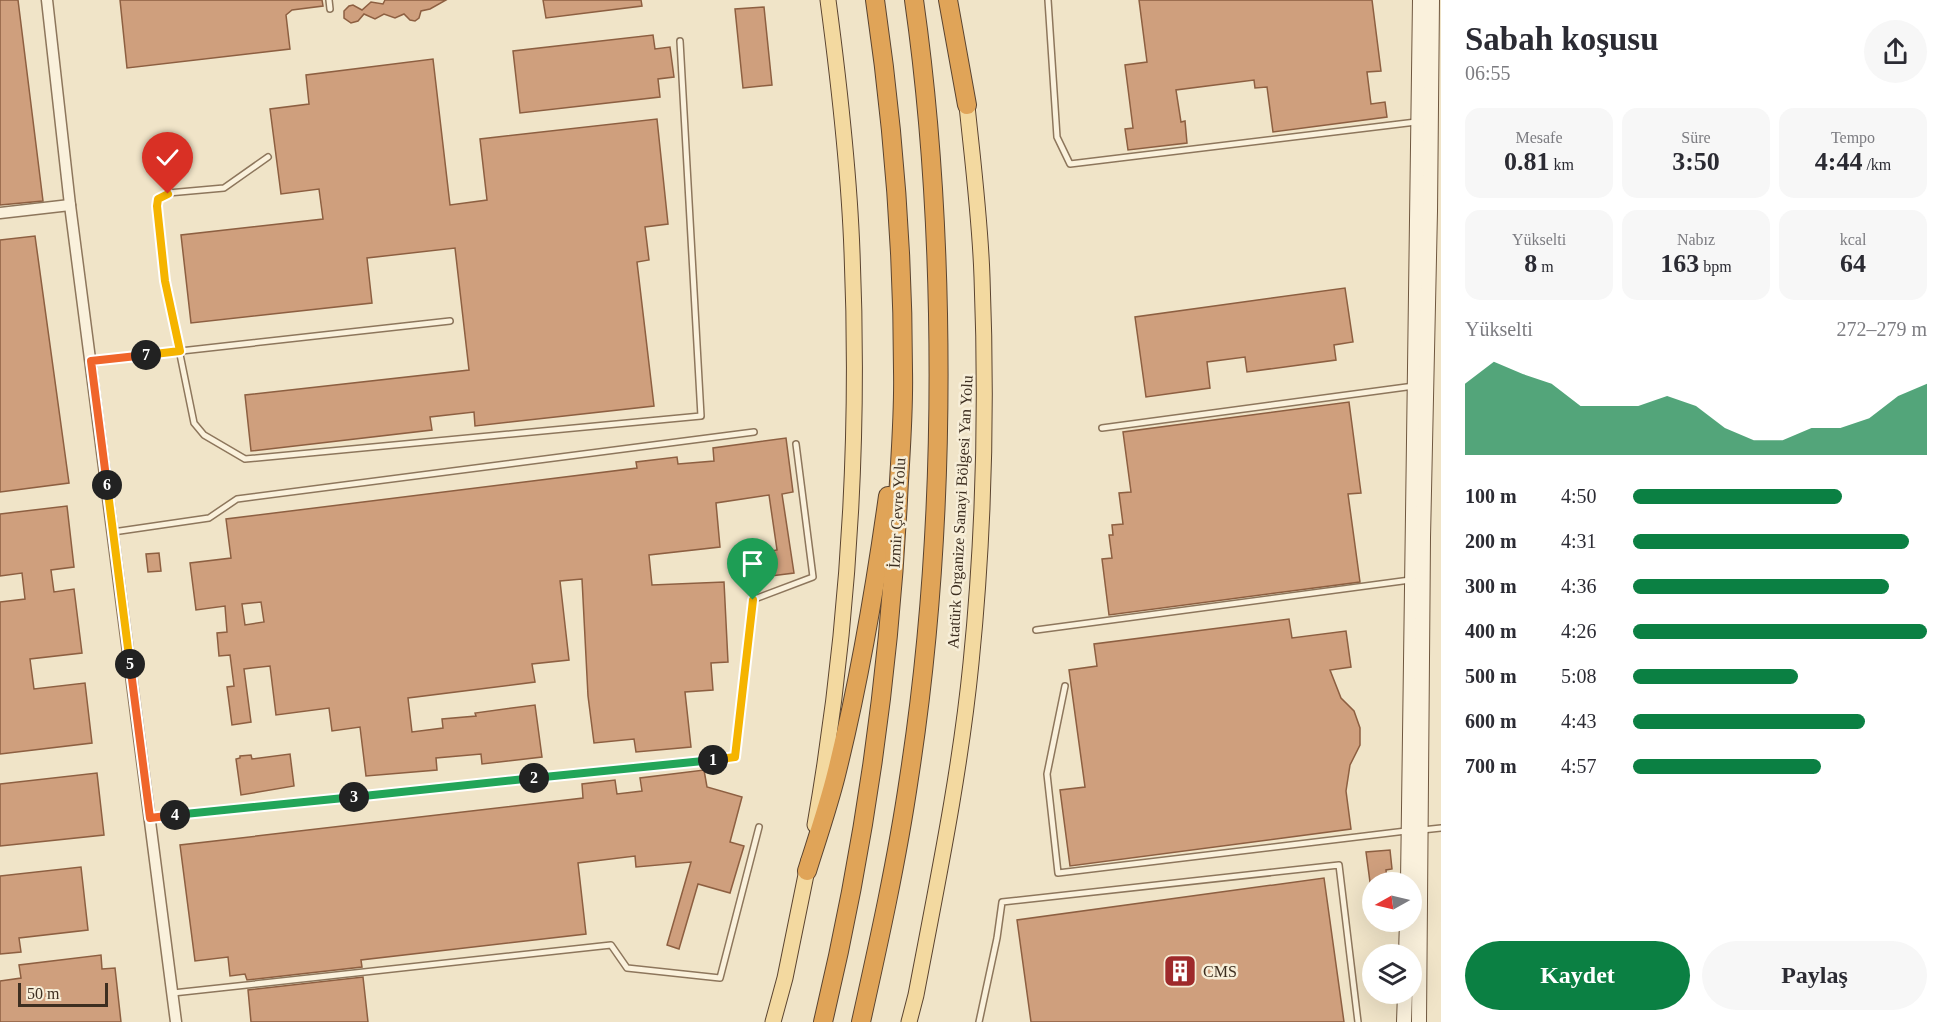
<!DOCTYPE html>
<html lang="tr">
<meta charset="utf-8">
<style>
body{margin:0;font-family:"Times New Roman",serif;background:#f7f7f7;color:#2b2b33;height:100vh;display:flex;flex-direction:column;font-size:22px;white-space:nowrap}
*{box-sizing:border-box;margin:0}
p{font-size:20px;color:#7c7c81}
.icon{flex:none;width:33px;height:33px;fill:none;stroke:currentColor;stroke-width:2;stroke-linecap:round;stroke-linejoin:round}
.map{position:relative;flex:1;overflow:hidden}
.sheet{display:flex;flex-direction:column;background:#fff;width:510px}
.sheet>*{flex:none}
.needle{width:39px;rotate:262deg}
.controls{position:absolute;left:1362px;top:872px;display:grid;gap:12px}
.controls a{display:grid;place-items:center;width:60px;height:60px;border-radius:50%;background:#fff;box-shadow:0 6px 24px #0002;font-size:30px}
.scale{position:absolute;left:18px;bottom:15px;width:90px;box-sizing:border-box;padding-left:6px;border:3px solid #3d2e20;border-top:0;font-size:16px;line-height:21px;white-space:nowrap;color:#3d2e20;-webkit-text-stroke:4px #f7eed8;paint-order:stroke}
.pin{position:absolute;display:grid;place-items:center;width:51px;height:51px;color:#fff;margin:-62px -26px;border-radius:50% 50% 50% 0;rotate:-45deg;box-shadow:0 0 6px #0007}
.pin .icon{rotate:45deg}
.km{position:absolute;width:30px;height:30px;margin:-15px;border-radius:50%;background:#222;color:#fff;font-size:16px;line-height:30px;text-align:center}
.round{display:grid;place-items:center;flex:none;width:63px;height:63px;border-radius:32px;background:#f7f7f7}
.overview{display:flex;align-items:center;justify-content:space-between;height:102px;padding:0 24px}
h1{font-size:33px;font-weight:700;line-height:45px}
.figures{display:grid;grid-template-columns:repeat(3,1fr);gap:9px;height:102px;padding:6px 24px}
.figures div{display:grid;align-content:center;border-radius:15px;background:#f7f7f7;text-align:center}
.figures b{font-size:26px;font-weight:700}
.figures small{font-size:16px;font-weight:400}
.figures p{font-size:16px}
.chart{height:168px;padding:12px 24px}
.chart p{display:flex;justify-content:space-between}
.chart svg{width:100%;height:108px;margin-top:6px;fill:#0b8043;opacity:.7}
.cta{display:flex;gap:12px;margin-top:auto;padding:12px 24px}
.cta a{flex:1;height:69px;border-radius:36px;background:#0b8043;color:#fff;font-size:24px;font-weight:700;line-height:69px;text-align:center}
.cta a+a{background:#f7f7f7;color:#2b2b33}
ul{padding:0 24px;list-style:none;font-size:20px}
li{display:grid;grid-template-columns:96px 72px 1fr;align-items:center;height:45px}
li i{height:15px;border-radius:8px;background:#0b8043}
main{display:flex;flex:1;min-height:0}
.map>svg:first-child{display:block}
</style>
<main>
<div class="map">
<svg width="1441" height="1022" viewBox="0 0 1441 1022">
<rect width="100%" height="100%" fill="#f0e4c8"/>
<g fill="#cf9f7d" stroke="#8d5f41" stroke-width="1.5" fill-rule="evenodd">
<path d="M 0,0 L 18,0 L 43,201 L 0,205 Z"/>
<path d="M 120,0 L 322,0 L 323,6 L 292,10 L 286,15 L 290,49 L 127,68 Z"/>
<path d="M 385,0 L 446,0 L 430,9 L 421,11 L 419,18 L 415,21 L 410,20 L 404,14 L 395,18 L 384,14 L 375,19 L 364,14 L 358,21 L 351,23 L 344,18 L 344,11 L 349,6 L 353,5 L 362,10 L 371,2 L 383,4 Z"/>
<path d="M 543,0 L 641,0 L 642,6 L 546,18 Z"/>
<path d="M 1139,0 L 1372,0 L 1381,71 L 1367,72 L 1371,104 L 1385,102 L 1387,117 L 1273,132 L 1267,87 L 1255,88 L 1254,80 L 1176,90 L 1181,122 L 1185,121 L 1187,143 L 1128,150 L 1125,129 L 1133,128 L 1125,65 L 1147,62 Z"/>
<path d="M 764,7 L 772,85 L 743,88 L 735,9 Z"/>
<path d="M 653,35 L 655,49 L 670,47 L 674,77 L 658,79 L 660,97 L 520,113 L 513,51 Z"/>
<path d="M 433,59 L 450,205 L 487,200 L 480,139 L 657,119 L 668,224 L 645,227 L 649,260 L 637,262 L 654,406 L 475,426 L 474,412 L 430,417 L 432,430 L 251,451 L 245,395 L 469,370 L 455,248 L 367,258 L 372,303 L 191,323 L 181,235 L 323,219 L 319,189 L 281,194 L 270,109 L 309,104 L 306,75 Z"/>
<path d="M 35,236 L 69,483 L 0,492 L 0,240 Z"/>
<path d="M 1345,288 L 1353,342 L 1334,345 L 1336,360 L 1247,372 L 1245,357 L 1207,362 L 1210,388 L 1146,397 L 1135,317 Z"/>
<path d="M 1349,402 L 1361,493 L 1348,494 L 1360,582 L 1109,615 L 1102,559 L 1112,558 L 1109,535 L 1113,535 L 1112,525 L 1123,524 L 1119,493 L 1131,492 L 1123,432 Z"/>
<path d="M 786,438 L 793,492 L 782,494 L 794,573 L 763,577 L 760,553 L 777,550 L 769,495 L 716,503 L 720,547 L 649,555 L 652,585 L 724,582 L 728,662 L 711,663 L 713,690 L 685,692 L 691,747 L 636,752 L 634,739 L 594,743 L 588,696 L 582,579 L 560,581 L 569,660 L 532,664 L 535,682 L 408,698 L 412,732 L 443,728 L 442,719 L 476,716 L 475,713 L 535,705 L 542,757 L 482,764 L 481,754 L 436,758 L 437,770 L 366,776 L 360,727 L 332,731 L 329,708 L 276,715 L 270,666 L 244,669 L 251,722 L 232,725 L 227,687 L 234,686 L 230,655 L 219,656 L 217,633 L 227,632 L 225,606 L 196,610 L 190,563 L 231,558 L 226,519 L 637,468 L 636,462 L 677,457 L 678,464 L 714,461 L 713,448 ZM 261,602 L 264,622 L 245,625 L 242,604 Z"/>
<path d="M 67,506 L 74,567 L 51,570 L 54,592 L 74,589 L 82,653 L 30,659 L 34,689 L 85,683 L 92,743 L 0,754 L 0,602 L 25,599 L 22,573 L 0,576 L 0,514 Z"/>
<path d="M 159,553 L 161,571 L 148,572 L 146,554 Z"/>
<path d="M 1289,619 L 1292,638 L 1346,631 L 1351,667 L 1330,670 L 1341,698 L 1354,711 L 1360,728 L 1360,745 L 1350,765 L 1346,791 L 1351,829 L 1070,866 L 1060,790 L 1085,787 L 1069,670 L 1097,666 L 1094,644 Z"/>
<path d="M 290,754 L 294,786 L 241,795 L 236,759 L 240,758 L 240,756 L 251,755 L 252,759 Z"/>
<path d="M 704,770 L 707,787 L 742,797 L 730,842 L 744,846 L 730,893 L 698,884 L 679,949 L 667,945 L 691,862 L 636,867 L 635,856 L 578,863 L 586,934 L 361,960 L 362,967 L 247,980 L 245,974 L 230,976 L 228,957 L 195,961 L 180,845 L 583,798 L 582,784 L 615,780 L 617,794 L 642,791 L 640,778 Z"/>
<path d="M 97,773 L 104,835 L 0,846 L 0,784 Z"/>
<path d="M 1390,850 L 1392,869 L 1386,870 L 1387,882 L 1370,882 L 1366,852 Z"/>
<path d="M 81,867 L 88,930 L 19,938 L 21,952 L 0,954 L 0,876 Z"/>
<path d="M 1324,878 L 1344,1022 L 1031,1022 L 1017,920 Z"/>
<path d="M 101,955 L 102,969 L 115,968 L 121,1022 L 0,1022 L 0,981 L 21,978 L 19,965 Z"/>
<path d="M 363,977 L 368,1022 L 251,1022 L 248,990 Z"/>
</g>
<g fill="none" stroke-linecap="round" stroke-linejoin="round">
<defs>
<g id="lane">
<path d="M 329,0 L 330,9"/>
<path d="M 1048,0 L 1057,137 L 1070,164 L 1416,122"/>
<path d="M 268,157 L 224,188 L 168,193 L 158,199 L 157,206 L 165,281 L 194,423 L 204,435 L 245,459 L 701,416 L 680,41"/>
<path d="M 91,361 L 450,321"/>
<path d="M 1102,428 L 1414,386"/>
<path d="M 113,532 L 209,518 L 237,499 L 754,432"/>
<path d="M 1036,630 L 1410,580"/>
<path d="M 1065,686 L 1047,774 L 1058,873 L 1406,831"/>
<path d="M 150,818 L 735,757 L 752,600 L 813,577 L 796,444"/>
<path d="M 1422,830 L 1441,828"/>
<path d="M 173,993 L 611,945 L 627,968 L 720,978 L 759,827"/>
<path d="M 979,1022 L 997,938 L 1002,902 L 1339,865 L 1358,1022"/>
</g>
<g id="street">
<path d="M 47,0 L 70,205 L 176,1022"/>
<path d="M 0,213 L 70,205"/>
</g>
<g id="secondary">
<path d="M 1408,882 L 1420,0"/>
<path d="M 1406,954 L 1407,921"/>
<path d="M 1404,1022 L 1405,993"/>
<path d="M 1419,1022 L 1423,538 L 1430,211 L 1432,0"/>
</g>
<g id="primary">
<path d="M 815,825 C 848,636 860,443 852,252 C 849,168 839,83 828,0"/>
<path d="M 773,1022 L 785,978 L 809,860"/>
<path d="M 909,1022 L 916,995 C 937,884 960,774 971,663 C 984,535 987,405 982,277 C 980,216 972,156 966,96"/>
</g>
<g id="highway">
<path d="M 948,0 L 967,105"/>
<path d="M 807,871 C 817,839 828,807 836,775 C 859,683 875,589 888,496"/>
<path d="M 823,1022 C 864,851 889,676 898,500 C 900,458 904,414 903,371 C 903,247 893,123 875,0"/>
<path d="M 861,1022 C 879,941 897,860 909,778 C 933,623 941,471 938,314 C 936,209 929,105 914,0"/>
</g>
</defs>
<use href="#lane" stroke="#8d765c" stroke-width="8"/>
<use href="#street" stroke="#8d765c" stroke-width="13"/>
<use href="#secondary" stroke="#6f573f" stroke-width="16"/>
<use href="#primary" stroke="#5b4430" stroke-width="17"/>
<use href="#highway" stroke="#5b4430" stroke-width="20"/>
<use href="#lane" stroke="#faf1dc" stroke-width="5"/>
<use href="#street" stroke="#faf1dc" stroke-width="10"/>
<use href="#secondary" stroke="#faf1dc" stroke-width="14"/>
<use href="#primary" stroke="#f3d9a0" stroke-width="15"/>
<use href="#highway" stroke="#e0a458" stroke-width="18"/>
</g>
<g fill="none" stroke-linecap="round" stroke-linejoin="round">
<defs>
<path id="split-1" d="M 713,760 L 735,757 L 753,600"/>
<path id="split-2" d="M 534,778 L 713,760"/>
<path id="split-3" d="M 354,797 L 534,778"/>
<path id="split-4" d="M 175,815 L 354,797"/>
<path id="split-5" d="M 130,664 L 150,818 L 175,815"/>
<path id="split-6" d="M 107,485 L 130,664"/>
<path id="split-7" d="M 107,485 L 91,361 L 146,355"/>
<path id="split-8" d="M 146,355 L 180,351 L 165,281 L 157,206 L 158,199 L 168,194"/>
</defs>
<use href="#split-1" stroke="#fff" stroke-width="12"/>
<use href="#split-2" stroke="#fff" stroke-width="12"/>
<use href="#split-3" stroke="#fff" stroke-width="12"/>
<use href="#split-4" stroke="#fff" stroke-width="12"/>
<use href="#split-5" stroke="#fff" stroke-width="12"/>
<use href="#split-6" stroke="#fff" stroke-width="12"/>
<use href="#split-7" stroke="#fff" stroke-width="12"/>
<use href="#split-8" stroke="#fff" stroke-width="12"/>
<use href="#split-1" stroke="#f5b400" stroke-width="8"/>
<use href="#split-2" stroke="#22a559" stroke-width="8"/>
<use href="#split-3" stroke="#22a559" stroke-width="8"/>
<use href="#split-4" stroke="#22a559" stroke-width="8"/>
<use href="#split-5" stroke="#f0652b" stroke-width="8"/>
<use href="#split-6" stroke="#f5b400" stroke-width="8"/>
<use href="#split-7" stroke="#f0652b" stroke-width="8"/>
<use href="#split-8" stroke="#f5b400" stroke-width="8"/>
</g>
<defs>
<symbol id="building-square" viewBox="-11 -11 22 22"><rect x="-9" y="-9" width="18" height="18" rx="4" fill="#9e2a2b" stroke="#f7eed8"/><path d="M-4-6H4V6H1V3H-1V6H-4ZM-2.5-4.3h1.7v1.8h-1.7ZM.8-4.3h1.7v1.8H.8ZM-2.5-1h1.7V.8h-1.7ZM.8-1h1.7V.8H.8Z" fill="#fff"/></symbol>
</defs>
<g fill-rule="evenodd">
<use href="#building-square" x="1161" y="952" width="38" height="38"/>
</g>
<g text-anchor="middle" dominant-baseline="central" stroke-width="5" stroke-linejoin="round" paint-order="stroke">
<g font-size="16" fill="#3d2e20" stroke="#f7eed8">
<text transform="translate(960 512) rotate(-87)">Atatürk Organize Sanayi Bölgesi Yan Yolu</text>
<text transform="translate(897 513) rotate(-87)">İzmir Çevre Yolu</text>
</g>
<g font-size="16" fill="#3d2e20" stroke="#f7eed8" text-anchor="start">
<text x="1203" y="971">CMS</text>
</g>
</g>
</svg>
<div class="controls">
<a><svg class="needle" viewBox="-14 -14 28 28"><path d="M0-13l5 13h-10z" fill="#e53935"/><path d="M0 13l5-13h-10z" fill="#7c7c81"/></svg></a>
<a><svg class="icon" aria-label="layers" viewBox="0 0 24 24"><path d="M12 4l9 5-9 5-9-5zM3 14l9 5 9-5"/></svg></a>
</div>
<div class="scale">50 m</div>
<div class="pin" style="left:753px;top:600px;background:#1e9e55"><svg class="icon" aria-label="arrive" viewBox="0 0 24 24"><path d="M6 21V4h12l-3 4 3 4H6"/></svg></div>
<div class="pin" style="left:168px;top:194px;background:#d93025"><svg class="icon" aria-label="check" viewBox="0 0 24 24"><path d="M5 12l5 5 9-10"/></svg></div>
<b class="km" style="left:713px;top:760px">1</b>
<b class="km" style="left:534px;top:778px">2</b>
<b class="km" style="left:354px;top:797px">3</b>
<b class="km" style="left:175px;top:815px">4</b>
<b class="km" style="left:130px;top:664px">5</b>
<b class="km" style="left:107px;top:485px">6</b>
<b class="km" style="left:146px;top:355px">7</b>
</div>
<section class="sheet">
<div class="overview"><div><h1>Sabah koşusu</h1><p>06:55</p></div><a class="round"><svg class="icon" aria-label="share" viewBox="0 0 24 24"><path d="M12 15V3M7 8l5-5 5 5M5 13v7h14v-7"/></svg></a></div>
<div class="figures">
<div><p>Mesafe</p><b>0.81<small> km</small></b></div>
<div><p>Süre</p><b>3:50</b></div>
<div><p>Tempo</p><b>4:44<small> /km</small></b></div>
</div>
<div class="figures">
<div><p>Yükselti</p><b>8<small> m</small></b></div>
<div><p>Nabız</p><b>163<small> bpm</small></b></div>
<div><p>kcal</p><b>64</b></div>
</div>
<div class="chart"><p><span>Yükselti</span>272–279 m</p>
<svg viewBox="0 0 160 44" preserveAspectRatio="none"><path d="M0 44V15L10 6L20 11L30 15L40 24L50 24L60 24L70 20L80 24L90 33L100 38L110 38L120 33L130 33L140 29L150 20L160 15V44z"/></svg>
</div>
<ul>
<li><b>100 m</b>4:50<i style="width:71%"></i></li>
<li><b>200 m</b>4:31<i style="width:94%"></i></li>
<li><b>300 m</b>4:36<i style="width:87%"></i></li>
<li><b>400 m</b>4:26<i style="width:100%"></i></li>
<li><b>500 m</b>5:08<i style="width:56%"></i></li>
<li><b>600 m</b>4:43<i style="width:79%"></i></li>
<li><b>700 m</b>4:57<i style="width:64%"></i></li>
</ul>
<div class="cta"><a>Kaydet</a><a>Paylaş</a></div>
</section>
</main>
